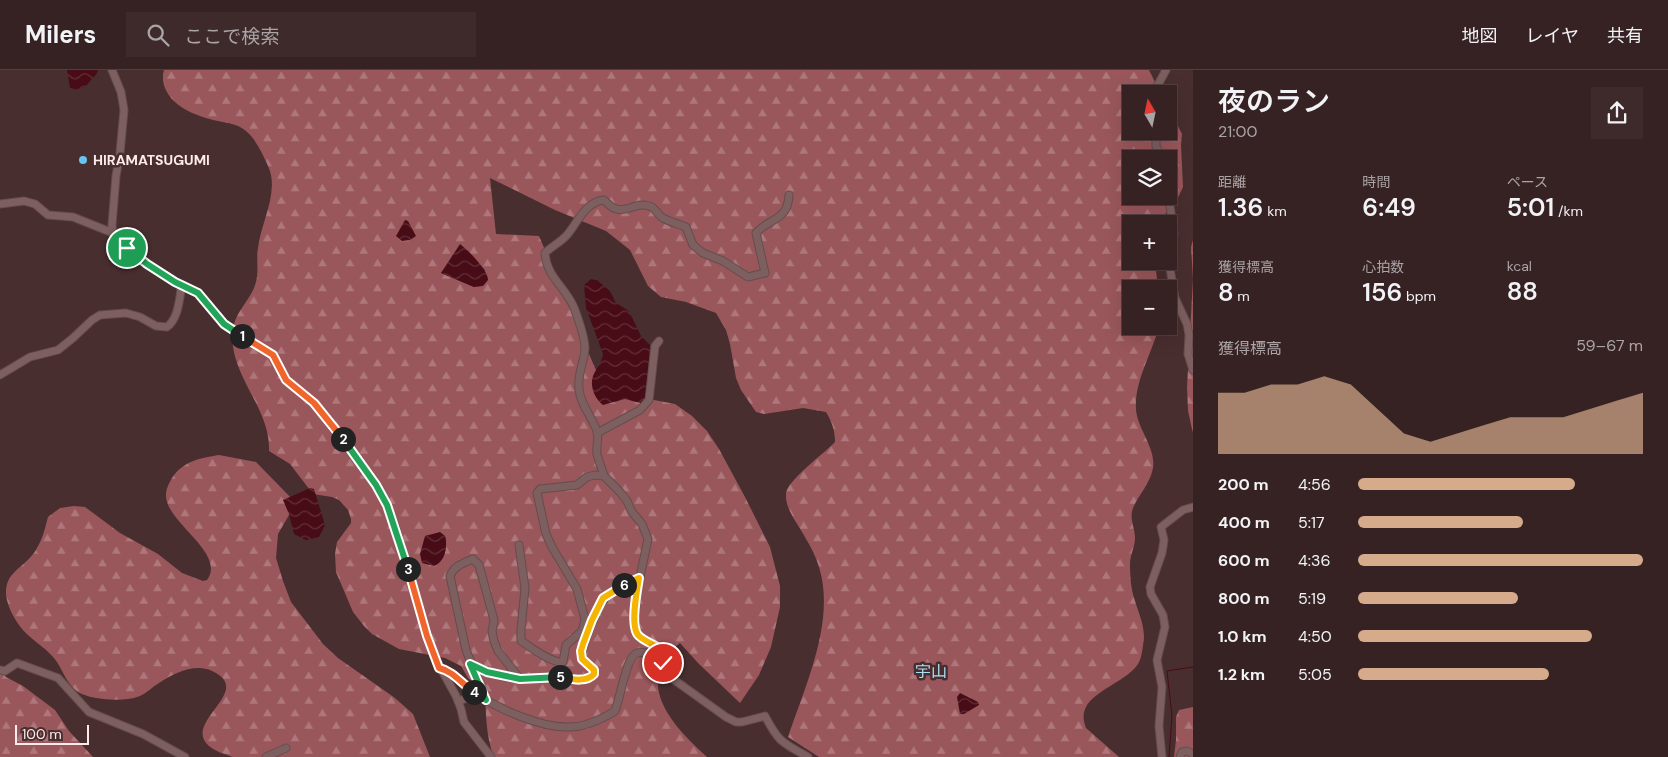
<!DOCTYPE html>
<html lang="ja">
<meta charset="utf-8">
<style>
body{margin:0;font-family:"DM Sans","Noto Sans JP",sans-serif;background:#3e2a2b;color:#f1f3f6;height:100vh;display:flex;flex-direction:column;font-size:19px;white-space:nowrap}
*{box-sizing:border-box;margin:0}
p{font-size:16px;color:#aaa4a6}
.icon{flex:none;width:28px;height:28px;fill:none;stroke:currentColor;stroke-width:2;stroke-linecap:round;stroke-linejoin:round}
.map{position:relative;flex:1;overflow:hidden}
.details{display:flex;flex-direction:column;background:#372223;width:475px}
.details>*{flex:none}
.needle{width:32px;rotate:351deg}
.buttons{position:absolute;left:1122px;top:15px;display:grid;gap:10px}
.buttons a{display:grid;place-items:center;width:55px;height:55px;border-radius:0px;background:#372223;box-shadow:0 5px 20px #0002,0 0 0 1px #513f41;font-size:25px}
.scale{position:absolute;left:15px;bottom:12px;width:74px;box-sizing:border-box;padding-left:5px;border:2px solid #feebeb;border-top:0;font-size:14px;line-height:18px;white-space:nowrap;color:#feebeb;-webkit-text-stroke:4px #492e2f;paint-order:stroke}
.pin{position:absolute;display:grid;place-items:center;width:42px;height:42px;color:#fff;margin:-21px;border:2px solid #fff;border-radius:50%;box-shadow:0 1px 5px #0007}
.km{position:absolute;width:25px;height:25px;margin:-12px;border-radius:50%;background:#222;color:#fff;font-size:14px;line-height:25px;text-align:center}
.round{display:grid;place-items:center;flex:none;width:52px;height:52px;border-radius:0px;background:#3e2a2b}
.summary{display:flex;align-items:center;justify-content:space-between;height:85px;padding:0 25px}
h1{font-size:28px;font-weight:600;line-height:38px}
.metrics{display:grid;grid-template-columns:repeat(3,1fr);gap:8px;height:85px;padding:5px 25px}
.metrics div{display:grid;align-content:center}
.metrics b{font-size:25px;font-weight:600}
.metrics small{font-size:14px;font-weight:400}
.metrics p{font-size:14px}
.chart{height:140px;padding:10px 25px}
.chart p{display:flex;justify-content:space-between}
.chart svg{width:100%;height:90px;margin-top:5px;fill:#d6ab8b;opacity:.7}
ul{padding:0 25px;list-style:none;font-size:16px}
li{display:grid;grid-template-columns:80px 60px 1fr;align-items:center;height:38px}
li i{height:12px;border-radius:6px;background:#d6ab8b}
header{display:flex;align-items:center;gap:30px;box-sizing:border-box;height:70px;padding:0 25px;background:#372223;border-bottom:1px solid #513f41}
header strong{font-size:24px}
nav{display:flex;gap:28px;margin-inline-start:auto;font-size:18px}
.search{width:350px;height:45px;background:#3e2a2b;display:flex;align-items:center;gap:12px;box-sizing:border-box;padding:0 18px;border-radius:0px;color:#aaa4a6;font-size:19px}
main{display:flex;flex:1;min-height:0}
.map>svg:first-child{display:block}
</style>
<header>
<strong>Milers</strong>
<div class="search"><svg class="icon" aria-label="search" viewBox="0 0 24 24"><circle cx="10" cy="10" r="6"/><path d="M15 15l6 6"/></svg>ここで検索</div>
<nav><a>地図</a><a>レイヤ</a><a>共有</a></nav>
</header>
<main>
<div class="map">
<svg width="1193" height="687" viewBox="0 0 1193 687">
<defs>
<pattern id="forest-firs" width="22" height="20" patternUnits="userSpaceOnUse" patternTransform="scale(1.25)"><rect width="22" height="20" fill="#9a575b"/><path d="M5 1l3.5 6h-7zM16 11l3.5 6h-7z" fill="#ae777b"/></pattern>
<pattern id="water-waves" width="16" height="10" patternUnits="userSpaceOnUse" patternTransform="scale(1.25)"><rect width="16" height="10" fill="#470c16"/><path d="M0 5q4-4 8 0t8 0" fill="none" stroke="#633038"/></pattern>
</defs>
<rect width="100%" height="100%" fill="#492e2f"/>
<g fill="url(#forest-firs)" fill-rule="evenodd">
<path d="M 164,0 L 1149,0 L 1161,24 L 1131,24 L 1131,61 L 1169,61 L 1169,38 L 1182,64 L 1181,75 L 1183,117 L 1175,134 L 1163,146 L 1160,154 L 1131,154 L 1131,191 L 1155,191 L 1158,219 L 1131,219 L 1131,256 L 1159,256 C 1152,284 1134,311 1136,340 C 1138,360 1156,378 1153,398 C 1150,414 1139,424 1133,438 C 1129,449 1135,458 1135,468 C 1135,477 1130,485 1130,494 C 1130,506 1131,520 1135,531 C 1139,544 1144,554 1144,568 C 1143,575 1142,588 1138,594 C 1123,617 1072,624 1086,658 L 1119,687 L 819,687 L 788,667 C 805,616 836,551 819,497 C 816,487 811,477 806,469 C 799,455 785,440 786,424 C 786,411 825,383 835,372 C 835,361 832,352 826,342 L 803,338 L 764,344 L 756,342 L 741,320 L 736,308 L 730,274 L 726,260 L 716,243 L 686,232 L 661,227 L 648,216 L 630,180 L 606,161 L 555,140 L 490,108 L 496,164 L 539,166 L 595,298 L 606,317 L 624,329 L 654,330 L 675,334 L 692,346 L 707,361 L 719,379 L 745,427 L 770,477 L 780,516 L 780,537 L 771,577 L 759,605 L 740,633 L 698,593 L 680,573 C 631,611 673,657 707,687 L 494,687 C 486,667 486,645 485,623 L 468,608 L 461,596 L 445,588 L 399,579 L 372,564 L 364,556 L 353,542 L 336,502 L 335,484 L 337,472 L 351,453 L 351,449 L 348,440 L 339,430 L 332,427 L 313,424 L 290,394 L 269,381 C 271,337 227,304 233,259 C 236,240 252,229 256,212 C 259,201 256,189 258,178 C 261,152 280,121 268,96 C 263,85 256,69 246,61 C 238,54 228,53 218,51 C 199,47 173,38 165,18 C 163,13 162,6 164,0 ZM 1131,89 L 1169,89 L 1169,126 L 1131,126 ZM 477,192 L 485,200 L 474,217 L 441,203 ZM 431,465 L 445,466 C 448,477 445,491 434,496 L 425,493 L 425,466 Z"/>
<path d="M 1193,170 L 1193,363 L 1188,341 L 1187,317 L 1193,209 L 1191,177 Z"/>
<path d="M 219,385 L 256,392 L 296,433 L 278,464 L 276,488 L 283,511 L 291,532 L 323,574 L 338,588 L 395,628 L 413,644 L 430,687 L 233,687 C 225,684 216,682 209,676 C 181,652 256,621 212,601 C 195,593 174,603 159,613 C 152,617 145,625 137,627 C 123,632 91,630 78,622 C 66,614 63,599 54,588 C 44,576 28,568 19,555 C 9,541 0,521 11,506 C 19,496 31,490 37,478 C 43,468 45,458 48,447 L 60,438 L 74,436 L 85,437 L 120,463 L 158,484 L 182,503 L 203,511 L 207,510 C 227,483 165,452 166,425 C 166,419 169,413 172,408 C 183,391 201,388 219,385 Z"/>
<path d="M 0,599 L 6,607 L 23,616 L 55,640 L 69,661 L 93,687 L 0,687 Z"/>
<path d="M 1193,637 L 1193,687 L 1174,687 L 1176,670 L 1176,647 L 1179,640 Z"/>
</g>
<g fill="url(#water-waves)">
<path d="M 67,0 L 98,0 C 97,5 94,6 91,10 C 84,19 81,21 70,18 Z"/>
<path d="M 405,150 L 408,151 L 416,166 L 410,170 L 402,171 L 396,166 Z"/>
<path d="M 460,174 C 468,180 488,200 488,210 L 483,216 L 474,217 L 441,203 Z"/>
<path d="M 591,209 L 597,210 L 610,221 L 616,233 L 629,241 L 641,266 L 650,275 L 647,322 L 644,334 L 625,329 L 603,335 C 594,328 588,313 595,302 C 598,296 602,291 603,284 L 586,238 L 584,215 Z"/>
<path d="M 310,418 L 314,419 L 325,455 L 319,467 L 306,470 L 294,464 L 289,444 L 283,430 Z"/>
<path d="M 440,462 L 445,466 C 448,476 445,492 434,496 L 422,493 L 420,484 L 425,466 Z"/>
<path d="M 960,623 L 978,632 L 979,635 L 964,644 L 960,644 L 957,627 Z"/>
</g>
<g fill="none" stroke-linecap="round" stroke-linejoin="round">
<path stroke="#470c16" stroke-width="1" d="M 1169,687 L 1172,646 L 1167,601 L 1193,597"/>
<defs>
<g id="minor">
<path d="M 112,0 L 121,22 L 124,40 L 120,83 L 116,106 L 112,155 L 113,163"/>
<path d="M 1153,24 L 1166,0"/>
<path d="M 1156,61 L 1156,76 L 1163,89"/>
<path d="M 1169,104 L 1169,129 L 1174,164 L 1169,193 L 1175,228 L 1187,254 L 1189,265 L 1188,284 L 1193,300"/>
<path d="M 0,134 L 24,131 L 35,134 L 48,145 L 73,147 L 113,163 L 133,184 L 147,194 L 175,212 L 197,223 L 224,255 L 273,285 L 286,310 L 314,333 L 376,415 L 387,435 L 395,456 L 433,584 L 456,626 L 461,639 L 464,652 L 491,687"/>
<path d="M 0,305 L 30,287 L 58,280 L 73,268 L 92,250 L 100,245 L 126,243 L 140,247 L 156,256 L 167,257 C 179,248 179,229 182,215"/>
<path d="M 597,363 L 640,340 L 649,330 L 655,276 L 659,271"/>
<path d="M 604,406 C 602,399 599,392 597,384 C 596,377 599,368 597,361 C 592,347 580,334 579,319 C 577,303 585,291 585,277 C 584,265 579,251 575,240 C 567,218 546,207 545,183 C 552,176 561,172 567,165 C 578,152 585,132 604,130 C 623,152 634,128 652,137 C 656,140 659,146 663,148 C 670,152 679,154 686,157 L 693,175 L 703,183 L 723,191 L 748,207 L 765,203 L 756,163 C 769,148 788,151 789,125"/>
<path d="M 519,475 L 525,518 L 521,559 L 521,571 C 532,578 551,593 563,592 L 566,575 L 582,561 L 585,549 L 577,519 L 552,477 L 546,464 L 537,423 L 540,419 L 577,415 L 587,407 L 595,405 L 604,406 L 620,422 L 627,431 L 632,442 L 642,454 L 648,469 L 636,526 L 635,560 L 638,566 L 659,578 L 661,582 L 660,589 L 673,609 L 726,647 L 736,652 L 742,652 L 765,646 C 780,674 782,672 808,687"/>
<path d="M 470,594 C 486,601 504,609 522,609 C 534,609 546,606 557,607 C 569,607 584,614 594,603 L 594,600 L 582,589 C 581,578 585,573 588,563 C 601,530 604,521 639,508"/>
<path d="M 439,598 C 454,601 464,615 476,624 C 499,639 541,658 569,657 C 585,657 602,649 615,641 C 620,630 626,586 637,583 C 644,581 653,584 660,586"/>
<path d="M 0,600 L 5,601 L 17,593 L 58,608 L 89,642 L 143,664 L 185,687"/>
<path d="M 486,630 L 466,580 L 450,506 C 454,496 463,493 473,489 L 479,495 L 494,550 L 492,561 L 494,571 L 498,581 L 520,609"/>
<path d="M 458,631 L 478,625"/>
<path d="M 266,687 L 286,678"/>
<path d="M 1162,687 L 1159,656 L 1162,617 L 1157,590 L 1165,557 L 1163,545 L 1151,524 L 1150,517 L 1162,483 L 1164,470 L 1161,457 L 1183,440 L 1193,437"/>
<path d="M 1180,687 L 1182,682 L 1187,681 L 1193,684"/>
</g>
</defs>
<use href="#minor" stroke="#644d4e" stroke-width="9"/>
<use href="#minor" stroke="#7e5f60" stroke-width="7"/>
</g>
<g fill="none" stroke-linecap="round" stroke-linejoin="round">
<defs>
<path id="split-1" d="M 127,178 L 147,194 L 175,212 L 198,223 L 224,254 L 242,266"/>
<path id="split-2" d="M 242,266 L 273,285 L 286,310 L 314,333 L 343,369"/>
<path id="split-3" d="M 343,369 L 376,415 L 387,435 L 408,499"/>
<path id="split-4" d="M 408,499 L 427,566 L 439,598 C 453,601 462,614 474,622"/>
<path id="split-5" d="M 474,622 L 486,630 L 470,594 L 487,602 L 520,609 L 560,607"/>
<path id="split-6" d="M 560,607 C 571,609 586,613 594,604 L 594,600 L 582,589 L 581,581 L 583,574 L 592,550 L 603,528 L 624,515"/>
<path id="split-7" d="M 624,515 L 639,508 C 637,520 630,555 638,565 C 642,570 653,574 659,578 L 663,593"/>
</defs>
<use href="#split-1" stroke="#fff" stroke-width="10"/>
<use href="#split-2" stroke="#fff" stroke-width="10"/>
<use href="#split-3" stroke="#fff" stroke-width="10"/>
<use href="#split-4" stroke="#fff" stroke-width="10"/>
<use href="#split-5" stroke="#fff" stroke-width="10"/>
<use href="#split-6" stroke="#fff" stroke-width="10"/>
<use href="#split-7" stroke="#fff" stroke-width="10"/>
<use href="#split-1" stroke="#22a559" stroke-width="6"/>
<use href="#split-2" stroke="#f0652b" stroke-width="6"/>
<use href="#split-3" stroke="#22a559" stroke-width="6"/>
<use href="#split-4" stroke="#f0652b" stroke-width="6"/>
<use href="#split-5" stroke="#22a559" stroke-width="6"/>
<use href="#split-6" stroke="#f5b400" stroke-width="6"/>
<use href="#split-7" stroke="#f5b400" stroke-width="6"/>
</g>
<circle fill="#66c4ef" stroke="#492e2f" stroke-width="2" cx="83" cy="90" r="5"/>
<g text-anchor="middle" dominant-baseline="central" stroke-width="5" stroke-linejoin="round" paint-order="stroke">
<g font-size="14" font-weight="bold" fill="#feebeb" stroke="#492e2f" text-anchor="start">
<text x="93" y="90">HIRAMATSUGUMI</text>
</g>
<g font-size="16" fill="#acddf5" stroke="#492e2f">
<text x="931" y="601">宇山</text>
</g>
</g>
</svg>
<div class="buttons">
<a><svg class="needle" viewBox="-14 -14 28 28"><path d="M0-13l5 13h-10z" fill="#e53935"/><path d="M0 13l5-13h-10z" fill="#aaa4a6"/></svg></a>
<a><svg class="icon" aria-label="layers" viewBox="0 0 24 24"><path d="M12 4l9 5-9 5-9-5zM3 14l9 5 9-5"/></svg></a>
<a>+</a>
<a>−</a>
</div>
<div class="scale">100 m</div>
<div class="pin" style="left:127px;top:178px;background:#1e9e55"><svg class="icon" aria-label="arrive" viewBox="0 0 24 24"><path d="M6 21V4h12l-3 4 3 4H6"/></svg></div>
<div class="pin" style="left:663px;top:593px;background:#d93025"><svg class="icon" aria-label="check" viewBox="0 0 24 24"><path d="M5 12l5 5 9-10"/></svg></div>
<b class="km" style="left:242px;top:266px">1</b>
<b class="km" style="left:343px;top:369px">2</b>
<b class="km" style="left:408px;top:499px">3</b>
<b class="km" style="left:474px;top:622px">4</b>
<b class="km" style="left:560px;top:607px">5</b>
<b class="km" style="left:624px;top:515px">6</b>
</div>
<section class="details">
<div class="summary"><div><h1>夜のラン</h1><p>21:00</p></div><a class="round"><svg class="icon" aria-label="share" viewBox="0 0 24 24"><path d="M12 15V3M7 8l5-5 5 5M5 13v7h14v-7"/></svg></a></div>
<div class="metrics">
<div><p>距離</p><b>1.36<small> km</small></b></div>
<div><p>時間</p><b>6:49</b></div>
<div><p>ペース</p><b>5:01<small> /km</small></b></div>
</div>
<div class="metrics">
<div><p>獲得標高</p><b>8<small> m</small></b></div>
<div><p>心拍数</p><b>156<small> bpm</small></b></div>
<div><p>kcal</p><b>88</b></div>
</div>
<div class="chart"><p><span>獲得標高</span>59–67 m</p>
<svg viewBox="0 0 160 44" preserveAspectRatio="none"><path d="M0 44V14L10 14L20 10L30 10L40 6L50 10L60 22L70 34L80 38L90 34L100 30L110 26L120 26L130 26L140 22L150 18L160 14V44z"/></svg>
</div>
<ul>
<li><b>200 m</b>4:56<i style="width:76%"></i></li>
<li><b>400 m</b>5:17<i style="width:58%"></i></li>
<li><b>600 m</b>4:36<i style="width:100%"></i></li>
<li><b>800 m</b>5:19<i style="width:56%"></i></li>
<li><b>1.0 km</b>4:50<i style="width:82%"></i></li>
<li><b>1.2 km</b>5:05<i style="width:67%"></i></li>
</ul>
</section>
</main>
